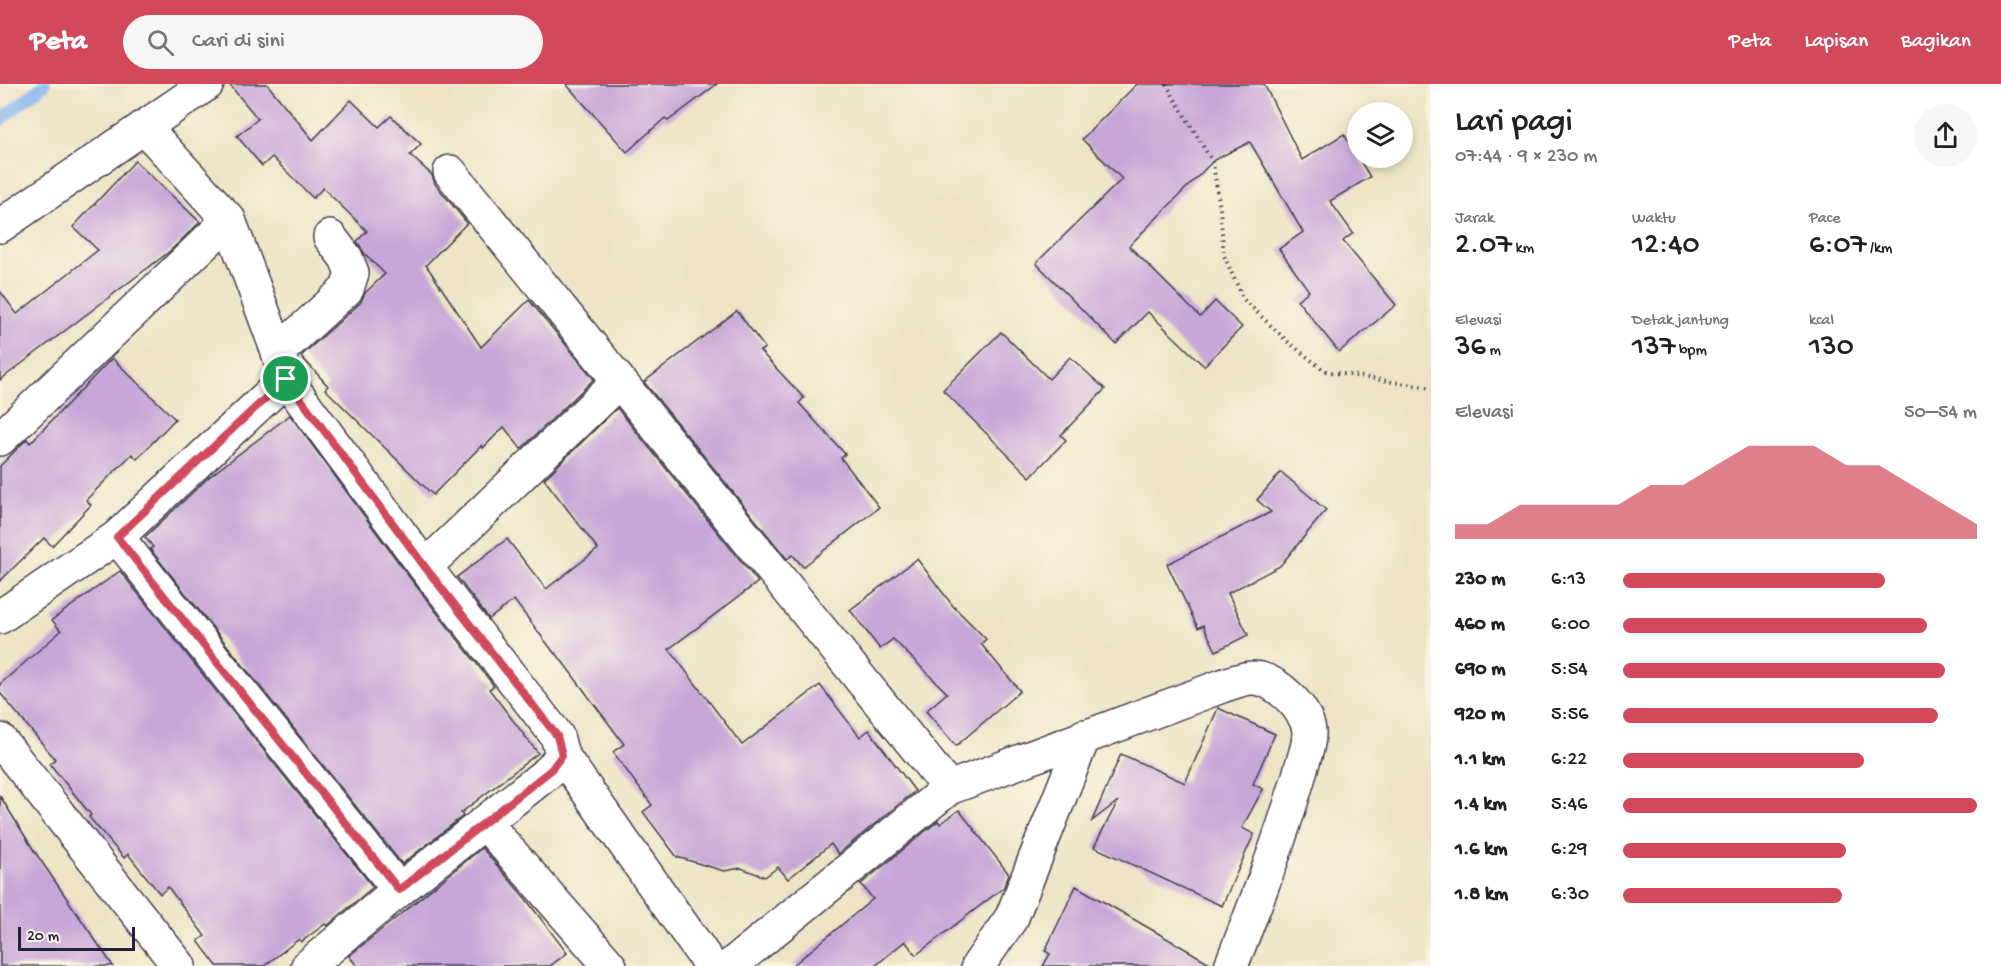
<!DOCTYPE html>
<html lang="id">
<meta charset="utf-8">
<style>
body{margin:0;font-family:"Gochi Hand",sans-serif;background:#f6f6f6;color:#202124;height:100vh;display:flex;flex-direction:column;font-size:22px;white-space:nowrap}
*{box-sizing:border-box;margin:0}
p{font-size:20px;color:#757577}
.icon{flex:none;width:33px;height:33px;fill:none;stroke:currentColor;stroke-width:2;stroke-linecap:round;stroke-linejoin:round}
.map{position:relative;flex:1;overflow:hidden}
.sheet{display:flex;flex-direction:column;background:#fff;width:570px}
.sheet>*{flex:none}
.fabs{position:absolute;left:1347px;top:18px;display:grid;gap:12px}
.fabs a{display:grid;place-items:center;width:66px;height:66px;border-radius:50%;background:#fff;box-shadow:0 3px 9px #0003;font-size:30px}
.scale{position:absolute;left:18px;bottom:15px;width:117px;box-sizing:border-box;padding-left:6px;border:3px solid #22223b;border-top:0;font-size:16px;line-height:21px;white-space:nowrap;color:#22223b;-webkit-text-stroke:4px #fcf5e5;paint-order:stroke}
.pin{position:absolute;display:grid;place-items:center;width:51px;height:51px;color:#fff;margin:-26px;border:3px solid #fff;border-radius:50%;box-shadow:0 2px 6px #0007}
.round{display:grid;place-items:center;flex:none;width:63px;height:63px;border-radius:32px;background:#f6f6f6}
.headline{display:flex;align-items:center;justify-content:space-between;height:102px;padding:0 24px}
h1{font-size:33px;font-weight:600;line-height:45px}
.metrics{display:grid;grid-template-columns:repeat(3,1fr);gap:9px;height:102px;padding:6px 24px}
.metrics div{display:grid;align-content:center}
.metrics b{font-size:30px;font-weight:600}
.metrics small{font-size:16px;font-weight:400}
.metrics p{font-size:16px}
.chart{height:168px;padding:12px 24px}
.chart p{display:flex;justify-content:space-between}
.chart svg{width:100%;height:108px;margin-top:6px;fill:#d1495b;opacity:.7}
ul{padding:0 24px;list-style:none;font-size:20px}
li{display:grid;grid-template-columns:96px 72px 1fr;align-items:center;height:45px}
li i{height:15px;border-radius:8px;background:#d1495b}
header{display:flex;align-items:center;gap:36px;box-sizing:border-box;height:84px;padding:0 30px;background:#d1495b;color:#fff}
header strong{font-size:28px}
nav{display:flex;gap:33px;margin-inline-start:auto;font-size:21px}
.search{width:420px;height:54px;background:#f6f6f6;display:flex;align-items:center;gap:15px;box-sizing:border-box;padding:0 21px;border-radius:33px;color:#757577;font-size:22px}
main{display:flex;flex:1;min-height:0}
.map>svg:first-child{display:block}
</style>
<header>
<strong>Peta</strong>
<div class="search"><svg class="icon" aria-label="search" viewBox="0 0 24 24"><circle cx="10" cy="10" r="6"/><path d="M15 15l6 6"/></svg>Cari di sini</div>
<nav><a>Peta</a><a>Lapisan</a><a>Bagikan</a></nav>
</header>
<main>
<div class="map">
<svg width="1431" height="882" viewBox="0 0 1431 882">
<rect width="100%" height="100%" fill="#fcf5e5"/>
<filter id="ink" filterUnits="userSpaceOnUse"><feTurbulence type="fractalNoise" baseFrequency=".0167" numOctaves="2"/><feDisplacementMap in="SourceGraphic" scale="12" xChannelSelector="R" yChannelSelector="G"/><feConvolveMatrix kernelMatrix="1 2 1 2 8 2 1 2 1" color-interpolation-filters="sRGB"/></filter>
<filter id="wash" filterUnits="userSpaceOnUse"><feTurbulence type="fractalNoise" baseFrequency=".008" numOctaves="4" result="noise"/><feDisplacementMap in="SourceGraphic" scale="24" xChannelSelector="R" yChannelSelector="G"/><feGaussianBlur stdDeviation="1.35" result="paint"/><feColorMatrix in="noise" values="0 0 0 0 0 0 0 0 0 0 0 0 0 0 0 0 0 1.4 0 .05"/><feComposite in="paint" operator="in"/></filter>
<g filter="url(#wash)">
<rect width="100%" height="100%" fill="#eee4c5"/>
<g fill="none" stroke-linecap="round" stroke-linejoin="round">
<path stroke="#82b4ee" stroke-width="12" d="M 0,36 L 45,0"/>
</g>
<g id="blocks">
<g fill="#c7a7d8">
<path d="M 229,0 L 267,0 L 313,56 L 351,16 L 379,43 L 391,32 L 421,60 L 410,71 L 432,91 L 435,100 L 467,139 L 426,181 L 481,263 L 529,216 L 594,295 L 521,365 L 504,343 L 483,364 L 482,361 L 433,411 L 325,305 L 328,302 L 301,272 L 360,219 L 365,209 L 385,190 L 364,169 L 357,157 L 367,147 L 323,104 L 313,114 L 272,73 L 262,82 L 237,52 L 258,35 Z"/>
<path d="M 566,0 L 717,0 L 668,37 L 665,34 L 627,68 Z"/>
<path d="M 1137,0 L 1264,0 L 1302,76 L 1344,50 L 1370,93 L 1330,117 L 1353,149 L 1343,157 L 1396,221 L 1339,268 L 1297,216 L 1309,207 L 1279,165 L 1303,148 L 1250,58 L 1214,76 L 1129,162 L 1200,233 L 1215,217 L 1242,243 L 1204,282 L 1148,228 L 1116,260 L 1036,179 L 1122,95 L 1082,55 Z"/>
<path d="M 135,77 L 200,138 L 170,167 L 0,296 L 0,207 L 17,230 L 98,166 L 73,143 Z"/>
<path d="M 737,227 L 765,264 L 760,267 L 804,314 L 799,319 L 845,370 L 841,374 L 879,423 L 803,483 L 793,471 L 787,475 L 644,298 Z"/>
<path d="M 1001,248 L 1049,295 L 1070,273 L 1105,305 L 1061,351 L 1066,356 L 1030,393 L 943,306 Z"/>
<path d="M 112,274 L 175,335 L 137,375 L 132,370 L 86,416 L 91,421 L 52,462 L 44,454 L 0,497 L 0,382 L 27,355 L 30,359 Z"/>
<path d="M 617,324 L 758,498 L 669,565 L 742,661 L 820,601 L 860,653 L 869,646 L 915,707 L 838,770 L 831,760 L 788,795 L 778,783 L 765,793 L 741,784 L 724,787 L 677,773 L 643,728 L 652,721 L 613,668 L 624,660 L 556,569 L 555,570 L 514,516 L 489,535 L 457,493 L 507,455 L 546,505 L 598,465 L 544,395 Z"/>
<path d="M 290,331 L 410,494 L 494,602 L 489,605 L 538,669 L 461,729 L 463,732 L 402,780 L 150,465 L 153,463 L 145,453 L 209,393 Z"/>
<path d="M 1281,388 L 1326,426 L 1280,482 L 1228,509 L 1248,551 L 1216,567 L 1203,541 L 1198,544 L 1167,480 L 1271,428 L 1257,416 Z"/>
<path d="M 917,475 L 953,522 L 986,555 L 981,560 L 1020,607 L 956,662 L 926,627 L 947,609 L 893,555 L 880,565 L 850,526 Z"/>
<path d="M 120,487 L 373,803 L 327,842 L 325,840 L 301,858 L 299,855 L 264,882 L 217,882 L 198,857 L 205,852 L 168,803 L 160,810 L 128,770 L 124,774 L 89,733 L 91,731 L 50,680 L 55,675 L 0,609 L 0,600 L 61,547 L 52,536 Z"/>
<path d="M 1218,624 L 1275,650 L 1253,700 L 1263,705 L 1242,744 L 1254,750 L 1222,822 L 1094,763 L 1118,717 L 1092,737 L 1121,670 L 1185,699 Z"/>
<path d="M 0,712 L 33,765 L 113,882 L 0,882 Z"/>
<path d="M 959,726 L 1009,790 L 1003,804 L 916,871 L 905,857 L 875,882 L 792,882 L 873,815 L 861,800 L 938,737 L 940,740 Z"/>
<path d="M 482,764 L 525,814 L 567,869 L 550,882 L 357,882 L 349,872 Z"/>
<path d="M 1076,802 L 1213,881 L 1213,882 L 1043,882 L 1050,870 L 1045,867 Z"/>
</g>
</g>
</g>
<g filter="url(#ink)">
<use href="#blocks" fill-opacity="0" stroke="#413f50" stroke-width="1.5"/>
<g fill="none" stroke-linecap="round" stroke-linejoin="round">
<defs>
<g id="minor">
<path d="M 144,43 L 229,136 L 278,268 L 286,295 L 425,483 L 557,652 L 562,671 L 711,882"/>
<path d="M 450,88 L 949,704"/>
<path d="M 278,268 L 347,205 L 352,189 L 346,174 L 330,153"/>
<path d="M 0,355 L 229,136"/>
<path d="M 117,453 L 399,806"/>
<path d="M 425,483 L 618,298"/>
<path d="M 0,533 L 117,453 L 286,295"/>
<path d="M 0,656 L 179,882"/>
<path d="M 485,739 L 610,882"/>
<path d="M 308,882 L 399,806 L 551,686 L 562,671"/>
<path d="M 730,882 L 949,704 L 1222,602 C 1231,599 1243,594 1253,594 C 1275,594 1307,625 1309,647 C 1310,662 1302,678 1299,692 C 1280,757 1256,819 1231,882"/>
<path d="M 978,882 L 1012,833 L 1084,652"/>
</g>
<path id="major" d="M 0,142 L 207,0"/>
</defs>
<use href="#minor" stroke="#413f50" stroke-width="36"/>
<use href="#major" stroke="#413f50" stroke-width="36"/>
<path stroke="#413f50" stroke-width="4" stroke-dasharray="1.5 4.5" stroke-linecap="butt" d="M 1166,0 L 1213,79 L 1220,125 L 1224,172 L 1244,216 L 1287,257 L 1325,287 L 1431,304"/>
<use href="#minor" stroke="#fff" stroke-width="33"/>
<use href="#major" stroke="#fff" stroke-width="33"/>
</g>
</g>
<g fill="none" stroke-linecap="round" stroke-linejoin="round" filter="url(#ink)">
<defs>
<path id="route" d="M 286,295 L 425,483 L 557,652 L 562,671 L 551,686 L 399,806 L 117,453 Z"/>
</defs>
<use href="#route" stroke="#fff" stroke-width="12"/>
<use href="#route" stroke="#d1495b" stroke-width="8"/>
</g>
</svg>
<div class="fabs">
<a><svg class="icon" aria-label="layers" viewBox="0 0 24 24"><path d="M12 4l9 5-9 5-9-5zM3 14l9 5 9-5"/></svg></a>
</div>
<div class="scale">20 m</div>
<div class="pin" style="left:286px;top:295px;background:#1e9e55"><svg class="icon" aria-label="arrive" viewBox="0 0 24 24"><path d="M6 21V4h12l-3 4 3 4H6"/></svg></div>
</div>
<section class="sheet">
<div class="headline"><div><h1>Lari pagi</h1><p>07:44 · 9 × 230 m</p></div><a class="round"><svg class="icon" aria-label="share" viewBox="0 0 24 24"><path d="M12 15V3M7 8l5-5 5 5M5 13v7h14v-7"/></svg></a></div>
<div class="metrics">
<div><p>Jarak</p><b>2.07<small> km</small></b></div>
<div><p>Waktu</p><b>12:40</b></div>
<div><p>Pace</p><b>6:07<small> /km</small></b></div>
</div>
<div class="metrics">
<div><p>Elevasi</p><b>36<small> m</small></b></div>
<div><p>Detak jantung</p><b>137<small> bpm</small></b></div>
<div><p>kcal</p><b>130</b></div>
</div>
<div class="chart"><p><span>Elevasi</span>50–54 m</p>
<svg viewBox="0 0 160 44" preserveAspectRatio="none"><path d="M0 44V38L10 38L20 30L30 30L40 30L50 30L60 22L70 22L80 14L90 6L100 6L110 6L120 14L130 14L140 22L150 30L160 38V44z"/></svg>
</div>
<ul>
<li><b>230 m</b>6:13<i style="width:74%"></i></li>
<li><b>460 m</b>6:00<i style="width:86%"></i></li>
<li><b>690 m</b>5:54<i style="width:91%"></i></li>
<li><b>920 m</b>5:56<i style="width:89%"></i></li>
<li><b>1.1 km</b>6:22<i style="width:68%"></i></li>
<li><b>1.4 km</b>5:46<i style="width:100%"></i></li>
<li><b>1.6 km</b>6:29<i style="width:63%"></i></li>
<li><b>1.8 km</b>6:30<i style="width:62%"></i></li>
</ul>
</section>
</main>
